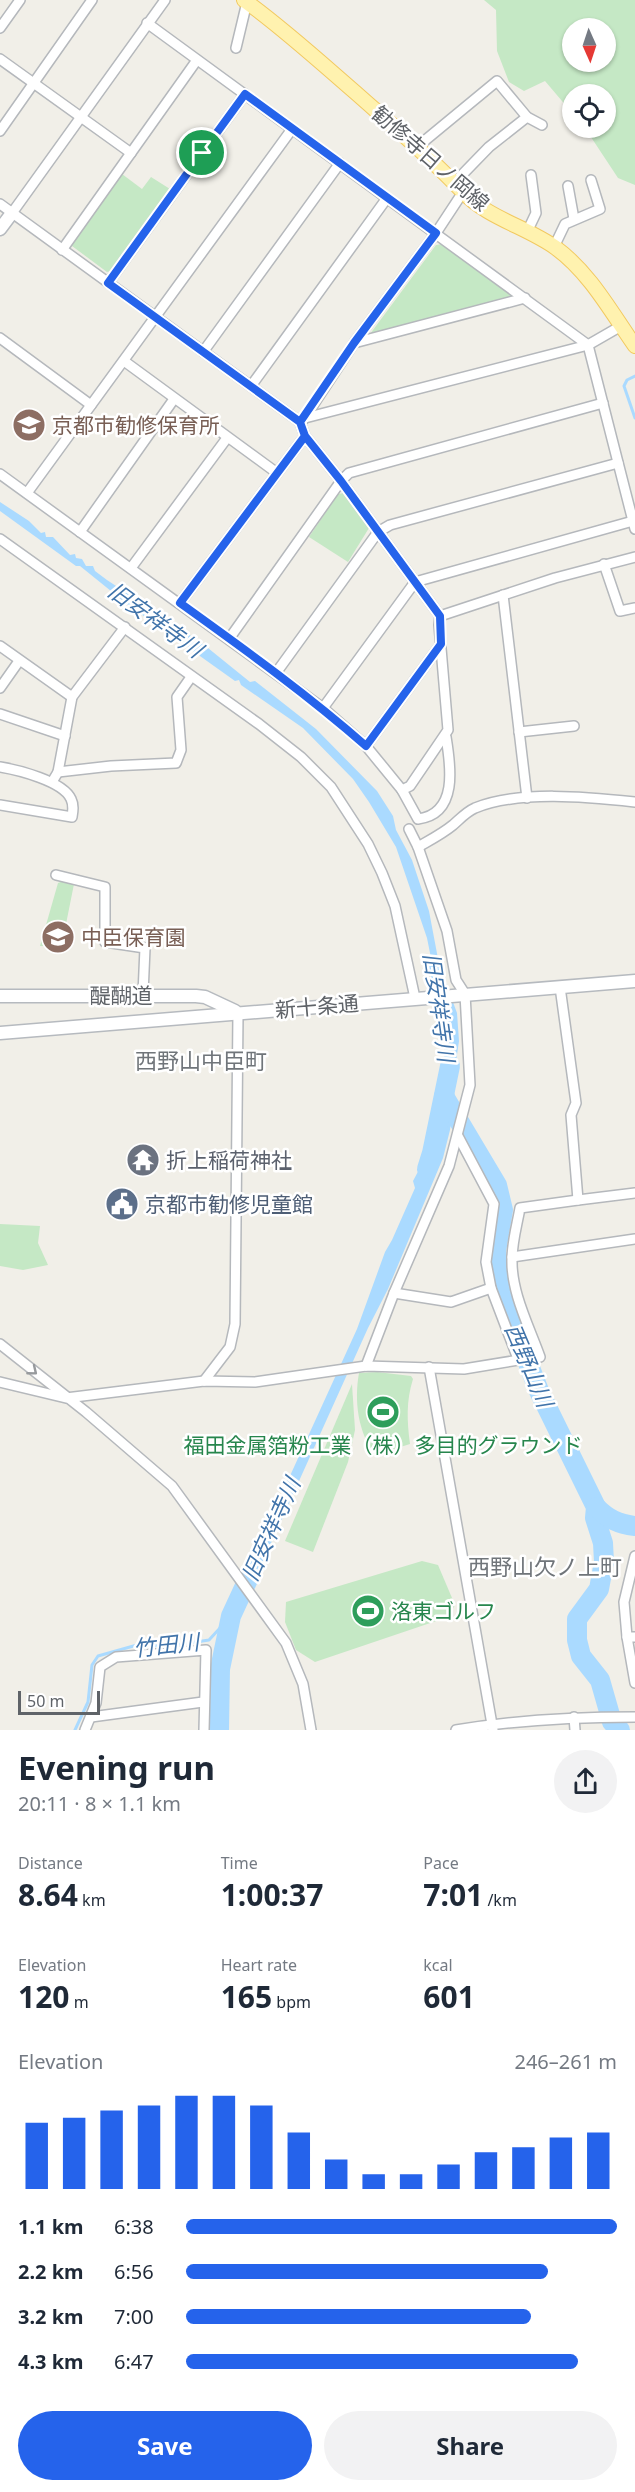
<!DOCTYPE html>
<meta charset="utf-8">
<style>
body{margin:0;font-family:"Noto Sans","Noto Sans JP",sans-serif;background:#f2f2f3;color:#1f2937;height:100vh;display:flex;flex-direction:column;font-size:22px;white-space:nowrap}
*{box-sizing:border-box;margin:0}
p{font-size:20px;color:#747a83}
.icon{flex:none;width:33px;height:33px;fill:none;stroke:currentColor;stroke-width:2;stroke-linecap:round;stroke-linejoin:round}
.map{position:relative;height:1730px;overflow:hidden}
.drawer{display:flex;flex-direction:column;background:#fff;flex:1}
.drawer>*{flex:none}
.needle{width:39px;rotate:177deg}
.controls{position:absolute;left:562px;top:18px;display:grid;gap:12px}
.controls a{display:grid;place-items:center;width:54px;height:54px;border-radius:50%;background:#fff;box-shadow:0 2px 4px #0004;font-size:30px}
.scale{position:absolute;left:18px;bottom:15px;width:82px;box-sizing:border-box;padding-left:6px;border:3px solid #5f6368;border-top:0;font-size:16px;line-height:21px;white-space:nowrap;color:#5f6368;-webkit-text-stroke:4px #fff;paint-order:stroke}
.pin{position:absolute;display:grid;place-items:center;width:51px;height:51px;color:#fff;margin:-26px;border:3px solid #fff;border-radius:50%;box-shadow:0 2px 6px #0007}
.round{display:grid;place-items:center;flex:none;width:63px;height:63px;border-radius:32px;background:#f2f2f3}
.overview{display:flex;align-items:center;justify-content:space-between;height:102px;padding:0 18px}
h1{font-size:33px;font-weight:700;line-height:45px}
.metrics{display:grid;grid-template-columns:repeat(3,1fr);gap:9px;height:102px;padding:6px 18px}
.metrics div{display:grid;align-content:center}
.metrics b{font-size:30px;font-weight:700}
.metrics small{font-size:16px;font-weight:400}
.metrics p{font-size:16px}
.chart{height:168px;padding:12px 18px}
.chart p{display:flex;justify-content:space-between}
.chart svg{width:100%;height:108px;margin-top:6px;stroke:#2563eb;stroke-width:6}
.cta{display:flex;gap:12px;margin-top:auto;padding:12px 18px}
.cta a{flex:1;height:69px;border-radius:36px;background:#2563eb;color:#fff;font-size:24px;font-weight:700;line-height:69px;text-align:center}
.cta a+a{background:#f2f2f3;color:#1f2937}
ul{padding:0 18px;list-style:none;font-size:20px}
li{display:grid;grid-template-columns:96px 72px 1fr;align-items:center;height:45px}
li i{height:15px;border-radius:8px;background:#2563eb}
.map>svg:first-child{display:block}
</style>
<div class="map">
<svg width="635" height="1730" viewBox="0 0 635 1730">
<rect width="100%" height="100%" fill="#f1efe8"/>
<g fill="#c5e8c5" fill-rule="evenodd">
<path d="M 484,0 L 635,0 L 635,185 L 618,178 L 585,128 L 606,128 L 606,94 L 573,94 L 573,114 L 545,81 L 524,91 L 509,82 L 497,51 L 496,10 ZM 573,28 L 606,28 L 606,62 L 573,62 Z"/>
<path d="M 122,174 L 142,189 L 151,177 L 170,189 L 111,271 L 107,272 L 72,246 L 71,242 Z"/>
<path d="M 442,244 L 512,295 L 511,298 L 381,334 L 370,334 L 436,245 Z"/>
<path d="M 344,493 L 369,528 L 348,562 L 309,537 L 338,494 Z"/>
<path d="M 63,881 L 74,884 L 65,929 L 73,930 L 72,947 L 40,946 L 58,883 Z"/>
<path d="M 0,1224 L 40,1226 L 38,1243 L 48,1265 L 23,1270 L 0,1266 Z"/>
<path d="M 377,1372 L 411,1376 L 413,1379 C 406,1401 407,1421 410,1444 L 375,1455 C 358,1432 354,1401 359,1373 Z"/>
<path d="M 352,1384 L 355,1430 L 348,1462 L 313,1552 L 285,1541 Z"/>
<path d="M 422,1561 L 438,1565 L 455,1605 L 448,1617 L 315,1662 L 296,1650 L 285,1622 L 286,1602 Z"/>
</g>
<path fill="#aadaff" d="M 0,502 L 29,521 L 41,533 L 45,532 L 46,537 L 53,537 L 70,555 L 75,554 L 76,558 L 82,559 L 86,566 L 93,566 L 95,571 L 107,580 L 190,635 L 195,643 L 203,644 L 250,682 L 255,681 L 316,729 L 377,791 L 393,816 L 396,830 L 412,860 L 429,911 L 439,964 L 457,1013 L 459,1041 L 453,1082 L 455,1100 L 450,1130 L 443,1158 L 388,1289 L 368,1328 L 244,1603 L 234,1592 L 264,1539 L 268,1530 L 266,1525 L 271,1519 L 271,1508 L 279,1507 L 284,1493 L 285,1482 L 289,1478 L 357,1329 L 385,1252 L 392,1240 L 415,1188 L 413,1181 L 421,1166 L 428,1165 L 445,1108 L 444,1034 L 428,963 L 431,958 L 427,938 L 396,847 L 369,802 L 353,779 L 303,728 L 241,685 L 239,680 L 235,681 L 127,604 L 80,566 L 76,566 L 0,511 Z"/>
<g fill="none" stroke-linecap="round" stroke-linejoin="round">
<g stroke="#aadaff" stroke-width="3">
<path d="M 635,376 L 627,380 L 624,386 L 635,418"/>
<path d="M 75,1730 L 88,1702 L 92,1665 L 98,1656 L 137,1645 L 170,1646 L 209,1640 L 231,1616"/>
</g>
<g stroke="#aadaff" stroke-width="20">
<path d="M 444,1096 L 497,1185 L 503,1210 L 496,1251 L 500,1291 L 539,1391 L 596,1507 L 595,1518 L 603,1543 L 604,1562 L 599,1589 L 577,1619 L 577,1640 L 581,1656 L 600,1680 L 612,1722 L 620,1730"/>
<path d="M 427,1169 L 432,1153 L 450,1066"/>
<path d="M 596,1507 C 608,1519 618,1524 635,1526"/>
<path d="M 219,1730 L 220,1669 L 231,1616 L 250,1575"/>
</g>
<defs>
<g id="street">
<path d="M 147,23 L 588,345 L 635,529"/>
<path d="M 0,28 L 20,0"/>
<path d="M 236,48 L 247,2"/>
<path d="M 0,59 L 131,153"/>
<path d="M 0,131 L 92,0"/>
<path d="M 417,147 L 497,81 L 527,117 L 542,125"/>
<path d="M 455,182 L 489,147 L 527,117"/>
<path d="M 568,186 L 574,219"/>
<path d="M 0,204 L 300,422 L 305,436 L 341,481 L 440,616 L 439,625 L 448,730 L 410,786 L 402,790"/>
<path d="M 12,213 L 165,0"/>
<path d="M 527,232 L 536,213 L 531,175"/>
<path d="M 554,247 L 565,224 L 600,209 L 591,180"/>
<path d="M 62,250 L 197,60"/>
<path d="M 108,283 L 245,94"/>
<path d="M 0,338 L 91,405"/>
<path d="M 354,343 L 525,298"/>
<path d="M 203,352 L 340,163"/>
<path d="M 124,361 L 277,473"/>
<path d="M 251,386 L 387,198"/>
<path d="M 305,418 L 588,345 L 621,326"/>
<path d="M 304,419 L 354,343 L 436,233 L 463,192"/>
<path d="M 0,474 L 323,708 L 366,746 L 402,790 L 418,819 C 458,814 451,767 446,737"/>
<path d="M 27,493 L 292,129"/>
<path d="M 80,532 L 174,399"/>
<path d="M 0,539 L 259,724 L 301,757 L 331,787 L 368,844 L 382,873 L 395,906 L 415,998"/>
<path d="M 604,564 L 620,611 L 635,608"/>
<path d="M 131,568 L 227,438"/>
<path d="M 503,595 L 527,798"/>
<path d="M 180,603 L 305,436"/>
<path d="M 440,616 L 555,578 L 635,557"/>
<path d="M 229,639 L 341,481 L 349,473 L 603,403"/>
<path d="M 0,646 L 72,697"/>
<path d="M 276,673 L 378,532 L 390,525 L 618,463"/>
<path d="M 0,688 L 19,661"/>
<path d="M 323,708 L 415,582 L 633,521"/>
<path d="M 0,714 L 65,736"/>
<path d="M 519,732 L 574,726"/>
<path d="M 366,746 L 441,644"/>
<path d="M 0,767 C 18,770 63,781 71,799 C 74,805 73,811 72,817 L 0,805"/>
<path d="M 58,772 L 111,766 L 176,763 L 181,750 L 177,697 L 191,677"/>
<path d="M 52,782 L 58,772 L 72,697 L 125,627"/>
<path d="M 418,847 C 430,840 442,834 453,825 C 460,819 466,812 475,808 C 519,790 588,797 635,802"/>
<path d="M 56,875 L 105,887 L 105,942 L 145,948 L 143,994"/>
<path d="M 560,987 L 576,1103 L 571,1115 L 578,1200 L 635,1193"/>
<path d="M 458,1136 L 494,1204 L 486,1262 L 491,1288 L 518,1359"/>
<path d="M 512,1257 L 635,1239"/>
<path d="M 394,1293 L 451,1302 L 491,1288"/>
<path d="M 0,1344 L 86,1412 L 172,1486 L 286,1643 L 303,1684 L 311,1730"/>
<path d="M 540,1357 C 529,1326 511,1292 512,1259 C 512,1242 517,1225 520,1208 L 578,1200"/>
<path d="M 366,1366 L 394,1293 L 449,1166 L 470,1085 L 465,994 L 456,980 L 447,931 L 418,847 L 409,829"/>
<path d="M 429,1367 L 493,1730"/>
<path d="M 204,1381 L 230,1347 L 235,1324 L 238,1013"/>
<path d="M 0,1382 L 66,1398 L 204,1381 L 255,1382 L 366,1366 L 464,1369 L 537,1357"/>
<path d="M 627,1637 L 624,1602 L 635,1556"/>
<path d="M 635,1637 L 627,1637 L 635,1683"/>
<path d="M 91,1717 L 203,1702"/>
<path d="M 574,1717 L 575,1730"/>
<path d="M 85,1730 L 96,1703 L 100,1667 L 116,1657 L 206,1650 L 204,1730"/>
<path d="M 456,1730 C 515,1720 575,1717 635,1717"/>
</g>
<g id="secondary">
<path d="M 0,229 L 12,213"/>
<path d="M 0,996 L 196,996 L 205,997 L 235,1011"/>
<path d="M 0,1033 L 635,981"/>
</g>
<path id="primary" d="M 244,0 C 283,28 319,61 356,93 C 392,125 429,156 462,191 C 487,218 527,227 556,248 C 590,273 611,312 635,346"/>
</defs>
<use href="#street" stroke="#b5b8bc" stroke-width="12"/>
<use href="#secondary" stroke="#b6babf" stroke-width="15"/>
<use href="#primary" stroke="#f2c960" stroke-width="16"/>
<use href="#street" stroke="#fff" stroke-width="9"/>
<use href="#secondary" stroke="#fff" stroke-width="12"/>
<use href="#primary" stroke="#fff2af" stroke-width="14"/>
</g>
<defs><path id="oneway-chevron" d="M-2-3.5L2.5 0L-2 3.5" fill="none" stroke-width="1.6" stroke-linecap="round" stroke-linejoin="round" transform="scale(1.5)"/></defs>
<use stroke="#979a9d" href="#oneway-chevron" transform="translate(33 1371) rotate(39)"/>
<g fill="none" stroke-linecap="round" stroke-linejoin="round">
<defs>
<path id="route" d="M 202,153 L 108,283 L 300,422 L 305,436 L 341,481 L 440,616 L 441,644 L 366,746 C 307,694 244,649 180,603 L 305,436 L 300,422 L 354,343 L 436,233 L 245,94 L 202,153"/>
</defs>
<use href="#route" stroke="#fff" stroke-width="12"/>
<use href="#route" stroke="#2563eb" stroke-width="8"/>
</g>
<defs>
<symbol id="school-disc" viewBox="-11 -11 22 22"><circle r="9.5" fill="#8d6e63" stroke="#fff"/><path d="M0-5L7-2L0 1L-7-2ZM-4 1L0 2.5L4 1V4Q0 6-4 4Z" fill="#fff"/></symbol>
<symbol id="temple-disc" viewBox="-11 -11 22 22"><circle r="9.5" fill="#6b7280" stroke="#fff"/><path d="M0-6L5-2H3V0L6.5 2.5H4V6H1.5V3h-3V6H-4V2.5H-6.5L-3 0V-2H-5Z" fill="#fff"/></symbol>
<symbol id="civic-disc" viewBox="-11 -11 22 22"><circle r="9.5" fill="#5c6f8a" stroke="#fff"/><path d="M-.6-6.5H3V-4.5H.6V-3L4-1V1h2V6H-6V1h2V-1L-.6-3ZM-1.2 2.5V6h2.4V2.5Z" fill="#fff"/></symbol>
<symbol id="stadium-disc" viewBox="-11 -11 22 22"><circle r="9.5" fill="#2e9e5b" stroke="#fff"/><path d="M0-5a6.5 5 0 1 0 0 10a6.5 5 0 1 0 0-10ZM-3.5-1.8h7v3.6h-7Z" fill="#fff"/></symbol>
</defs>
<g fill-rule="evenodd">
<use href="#school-disc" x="10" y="406" width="38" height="38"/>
<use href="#school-disc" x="39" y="918" width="38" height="38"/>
<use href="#temple-disc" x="124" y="1141" width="38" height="38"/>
<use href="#civic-disc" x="103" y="1185" width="38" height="38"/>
<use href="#stadium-disc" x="364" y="1393" width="38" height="38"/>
<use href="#stadium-disc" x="349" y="1592" width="38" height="38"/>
</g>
<g text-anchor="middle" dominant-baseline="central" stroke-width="5" stroke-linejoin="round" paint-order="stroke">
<g font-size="21" fill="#5f6368" stroke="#fff">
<text transform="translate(431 158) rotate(41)">勧修寺日ノ岡線</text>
<text x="121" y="995">醍醐道</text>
<text transform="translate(317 1006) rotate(-5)">新十条通</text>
</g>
<g font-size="21" fill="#785e54" stroke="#fff" text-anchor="start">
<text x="52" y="425">京都市勧修保育所</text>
<text x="81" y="937">中臣保育園</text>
</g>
<g font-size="21" fill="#5b616d" stroke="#fff" text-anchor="start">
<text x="166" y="1160">折上稲荷神社</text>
</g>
<g font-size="21" fill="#4e5e75" stroke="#fff" text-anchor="start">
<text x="145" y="1204">京都市勧修児童館</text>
</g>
<g font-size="21" fill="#27864d" stroke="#fff">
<text x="383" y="1445">福田金属箔粉工業（株）多目的グラウンド</text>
<text x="391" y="1611" text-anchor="start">洛東ゴルフ</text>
</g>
<g font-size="22" font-style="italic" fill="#4174aa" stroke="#fff">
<text transform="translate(156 619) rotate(36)">旧安祥寺川</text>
<text transform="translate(440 1007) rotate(82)">旧安祥寺川</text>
<text transform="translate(530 1365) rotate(67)">西野山川</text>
<text transform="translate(270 1529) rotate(-66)">旧安祥寺川</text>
<text transform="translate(166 1644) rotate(-6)">竹田川</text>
</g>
<g font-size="22" fill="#70757a" stroke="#fff">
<text x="201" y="1060">西野山中臣町</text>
<text x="545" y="1566">西野山欠ノ上町</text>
</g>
</g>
</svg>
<div class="controls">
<a><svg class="needle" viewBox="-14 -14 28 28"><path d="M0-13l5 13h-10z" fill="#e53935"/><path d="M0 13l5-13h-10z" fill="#747a83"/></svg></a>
<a><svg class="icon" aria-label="locate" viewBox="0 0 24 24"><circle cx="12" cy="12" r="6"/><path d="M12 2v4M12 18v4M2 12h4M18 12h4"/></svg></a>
</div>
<div class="scale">50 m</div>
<div class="pin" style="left:202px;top:153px;background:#1e9e55"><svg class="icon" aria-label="arrive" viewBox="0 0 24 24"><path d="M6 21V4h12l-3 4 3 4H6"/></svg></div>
</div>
<section class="drawer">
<div class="overview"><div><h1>Evening run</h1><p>20:11 · 8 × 1.1 km</p></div><a class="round"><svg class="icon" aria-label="share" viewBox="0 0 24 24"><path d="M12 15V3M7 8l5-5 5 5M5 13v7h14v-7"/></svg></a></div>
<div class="metrics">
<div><p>Distance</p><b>8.64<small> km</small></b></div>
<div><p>Time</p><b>1:00:37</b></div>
<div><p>Pace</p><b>7:01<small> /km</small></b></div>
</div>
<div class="metrics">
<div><p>Elevation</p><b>120<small> m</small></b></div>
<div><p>Heart rate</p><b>165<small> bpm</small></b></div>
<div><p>kcal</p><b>601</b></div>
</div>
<div class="chart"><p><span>Elevation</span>246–261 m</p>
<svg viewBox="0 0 160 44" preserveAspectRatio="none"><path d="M5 44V17M15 44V15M25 44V12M35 44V10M45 44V6M55 44V6M65 44V10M75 44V21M85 44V32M95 44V38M105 44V38M115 44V34M125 44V29M135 44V27M145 44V23M155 44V21"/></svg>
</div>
<ul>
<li><b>1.1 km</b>6:38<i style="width:100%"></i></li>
<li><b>2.2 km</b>6:56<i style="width:84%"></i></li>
<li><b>3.2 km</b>7:00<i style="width:80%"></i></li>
<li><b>4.3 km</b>6:47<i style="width:91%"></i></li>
</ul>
<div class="cta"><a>Save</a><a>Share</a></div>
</section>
